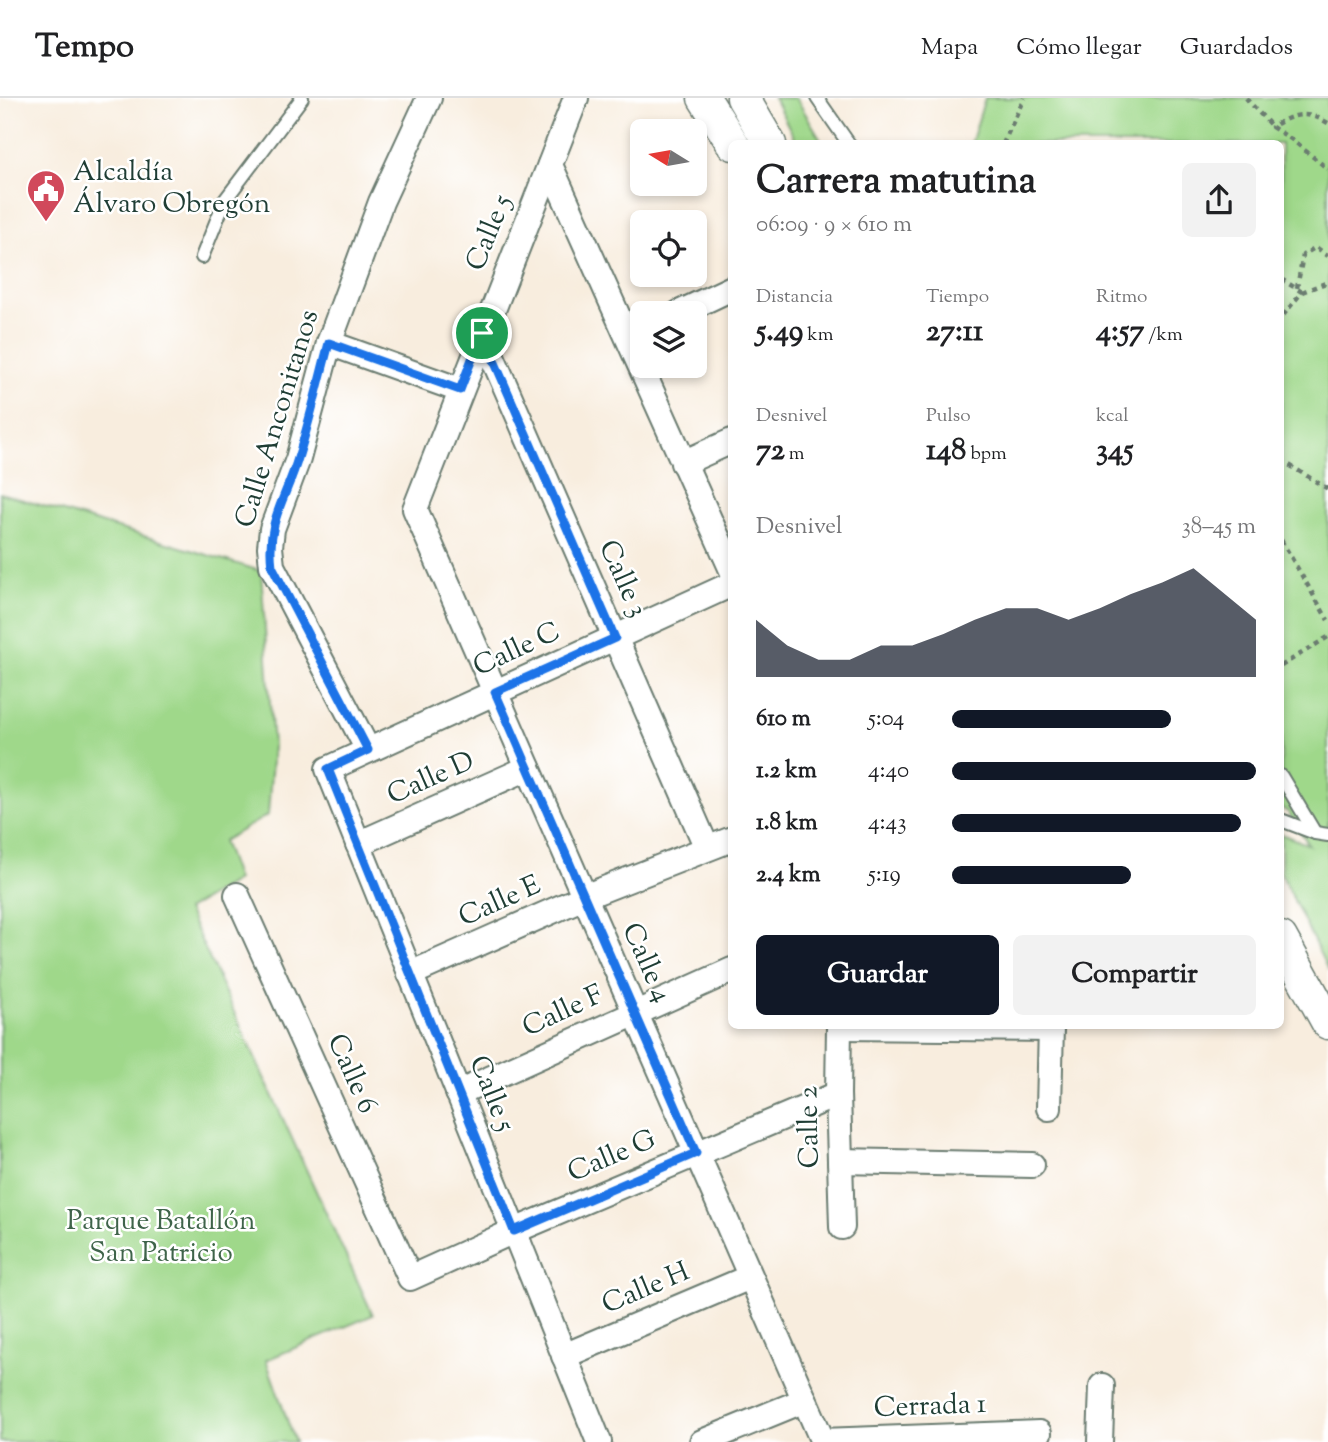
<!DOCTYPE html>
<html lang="es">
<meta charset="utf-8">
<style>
body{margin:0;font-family:"Sorts Mill Goudy",serif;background:#f2f2f2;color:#202124;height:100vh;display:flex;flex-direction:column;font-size:26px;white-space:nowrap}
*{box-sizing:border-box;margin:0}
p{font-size:23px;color:#757577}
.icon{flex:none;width:38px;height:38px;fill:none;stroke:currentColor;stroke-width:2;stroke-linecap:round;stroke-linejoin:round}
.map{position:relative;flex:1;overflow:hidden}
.details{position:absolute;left:728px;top:42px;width:556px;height:889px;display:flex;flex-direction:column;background:#fff;border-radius:10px;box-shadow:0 4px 10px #0003}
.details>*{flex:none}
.needle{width:46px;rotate:281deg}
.fabs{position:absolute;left:630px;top:21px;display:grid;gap:14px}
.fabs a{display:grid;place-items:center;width:77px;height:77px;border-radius:10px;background:#fff;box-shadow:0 4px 10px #0003;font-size:35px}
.pin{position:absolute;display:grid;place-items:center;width:60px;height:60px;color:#fff;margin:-30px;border:4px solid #fff;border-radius:50%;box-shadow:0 2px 7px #0007}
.round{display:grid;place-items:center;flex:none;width:74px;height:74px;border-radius:10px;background:#f2f2f2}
.summary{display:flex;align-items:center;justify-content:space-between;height:119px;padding:0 28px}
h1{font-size:38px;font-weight:800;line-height:52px}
.stats{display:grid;grid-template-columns:repeat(3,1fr);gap:10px;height:119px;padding:7px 28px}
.stats div{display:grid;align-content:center}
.stats b{font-size:30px;font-weight:800}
.stats small{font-size:19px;font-weight:400}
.stats p{font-size:19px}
.chart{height:196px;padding:14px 28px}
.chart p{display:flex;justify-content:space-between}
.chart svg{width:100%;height:126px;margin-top:7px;fill:#111827;opacity:.7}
.action{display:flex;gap:14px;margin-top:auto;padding:14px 28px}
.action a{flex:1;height:80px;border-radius:10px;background:#111827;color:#fff;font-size:28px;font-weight:800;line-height:80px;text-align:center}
.action a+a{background:#f2f2f2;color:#202124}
ul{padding:0 28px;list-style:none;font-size:23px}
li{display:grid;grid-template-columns:112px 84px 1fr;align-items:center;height:52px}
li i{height:18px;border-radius:9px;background:#111827}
header{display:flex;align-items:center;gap:42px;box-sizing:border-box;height:98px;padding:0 35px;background:#fff;border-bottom:2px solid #e0e0e0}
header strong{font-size:33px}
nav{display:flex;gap:38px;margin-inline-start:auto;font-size:24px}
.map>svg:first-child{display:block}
</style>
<header>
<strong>Tempo</strong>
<nav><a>Mapa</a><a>Cómo llegar</a><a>Guardados</a></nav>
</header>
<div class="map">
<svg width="1328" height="1344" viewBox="0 0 1328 1344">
<rect width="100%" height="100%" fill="#fff"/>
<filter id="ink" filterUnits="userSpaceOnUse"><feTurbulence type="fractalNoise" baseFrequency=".0143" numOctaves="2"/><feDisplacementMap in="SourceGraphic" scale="14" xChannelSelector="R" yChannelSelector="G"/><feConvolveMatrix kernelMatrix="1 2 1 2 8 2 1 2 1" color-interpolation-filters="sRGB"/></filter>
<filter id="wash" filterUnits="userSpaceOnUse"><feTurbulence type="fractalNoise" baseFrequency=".00686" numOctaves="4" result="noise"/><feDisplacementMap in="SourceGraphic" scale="28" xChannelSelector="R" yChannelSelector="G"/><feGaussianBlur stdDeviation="1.57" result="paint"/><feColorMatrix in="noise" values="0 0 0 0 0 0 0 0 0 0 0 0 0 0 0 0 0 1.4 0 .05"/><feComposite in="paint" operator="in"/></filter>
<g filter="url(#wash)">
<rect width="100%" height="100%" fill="#f8edde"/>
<g fill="#9fd88a" stroke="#5f8a5f" stroke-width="2">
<path d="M 774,0 L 796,0 L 823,45 L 797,45 Z"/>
<path d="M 985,0 L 1328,0 L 1328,872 L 1281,776 L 1281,736 L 1309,747 L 1288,714 L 1281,710 L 1281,46 L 971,46 Z"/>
<path d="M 0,395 L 261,473 L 273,648 L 268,717 L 223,743 L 237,782 L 187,812 L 373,1217 L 266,1262 L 295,1344 L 0,1344 Z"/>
</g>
</g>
<g filter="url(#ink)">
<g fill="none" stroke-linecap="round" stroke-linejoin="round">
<defs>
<g id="service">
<path d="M 817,0 L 849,46"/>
<path d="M 202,159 L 225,102 L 302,0"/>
<path d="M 1281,678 L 1315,735"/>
<path d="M 1281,722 L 1315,735 L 1328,737"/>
</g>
<g id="minor">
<path d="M 576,0 L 415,411 L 823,1344"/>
<path d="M 550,67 L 732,472"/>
<path d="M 679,215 L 732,190"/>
<path d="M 482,235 L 707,750"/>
<path d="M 329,245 L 460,292"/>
<path d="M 683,365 L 732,343"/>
<path d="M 368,652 L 272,468 L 270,449 L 272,431 L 298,361 L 329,245 L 381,104 L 429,0"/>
<path d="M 358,746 L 528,670"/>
<path d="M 237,797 L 410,1180 L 514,1133 L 838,996"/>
<path d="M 410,876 L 584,799 L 732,741"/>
<path d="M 839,928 L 838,996 L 842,1129"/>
<path d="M 839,929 L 1051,931"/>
<path d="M 458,995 L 732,872"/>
<path d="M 1049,1010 L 1051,928"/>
<path d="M 840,1063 L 1032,1067"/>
<path d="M 564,1258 L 750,1179"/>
<path d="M 822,1343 L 1039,1335"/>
<path d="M 599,1344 L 328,671 L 732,486"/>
<path d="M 702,1344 L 805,1302"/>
<path d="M 1100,1344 L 1102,1288"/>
</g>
<g id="tertiary">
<path d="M 704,0 L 733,46"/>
<path d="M 743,0 L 770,46"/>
<path d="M 1281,840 L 1328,925"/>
</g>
</defs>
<use href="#service" stroke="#6b7b70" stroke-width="16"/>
<use href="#minor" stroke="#6b7b70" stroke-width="28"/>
<use href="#tertiary" stroke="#6b7b70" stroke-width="35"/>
<g stroke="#6b7b70" stroke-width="4.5" stroke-dasharray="5 5" stroke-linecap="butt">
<path d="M 1246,0 L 1272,29"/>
<path d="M 1328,25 C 1307,12 1292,16 1272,29 L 1291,41 L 1328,71"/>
<path d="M 1003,46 L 1024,0"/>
<path d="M 1281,181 L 1302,194 L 1281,220"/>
<path d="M 1297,190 L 1303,157 L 1316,149 L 1328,158"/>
<path d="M 1302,194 L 1328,184"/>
<path d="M 1281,362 L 1328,391"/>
<path d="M 1281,442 L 1328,522"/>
<path d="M 1281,568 L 1328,539"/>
</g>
<use href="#service" stroke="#fff" stroke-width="12"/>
<use href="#minor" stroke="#fff" stroke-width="24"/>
<use href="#tertiary" stroke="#fff" stroke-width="32"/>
</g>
</g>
<g fill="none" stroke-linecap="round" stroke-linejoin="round" filter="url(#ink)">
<defs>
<path id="route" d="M 482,235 L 615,540 L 495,594 L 696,1055 L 514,1133 L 328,671 L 368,652 L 272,468 C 266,423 286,401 298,360 C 310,322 319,283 329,245 L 460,292 Z"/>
</defs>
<use href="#route" stroke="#fff" stroke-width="14"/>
<use href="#route" stroke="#1a73e8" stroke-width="9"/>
</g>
<defs>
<symbol id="civic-pin" viewBox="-11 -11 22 30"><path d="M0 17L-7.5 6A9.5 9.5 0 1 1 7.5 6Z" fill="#d1495b" stroke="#fff"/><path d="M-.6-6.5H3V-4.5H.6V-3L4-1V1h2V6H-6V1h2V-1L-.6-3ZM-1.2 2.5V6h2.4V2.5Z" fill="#fff"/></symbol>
</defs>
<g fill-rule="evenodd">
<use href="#civic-pin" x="24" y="69" width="44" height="60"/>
</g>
<g text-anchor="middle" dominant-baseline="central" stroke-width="5" stroke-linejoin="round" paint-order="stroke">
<g font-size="28" fill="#1f3d34" stroke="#fff" text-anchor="start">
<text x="73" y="75">Alcaldía<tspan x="73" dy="32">Álvaro Obregón</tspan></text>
</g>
<g font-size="28" fill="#1f3d34" stroke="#fff">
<text transform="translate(490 135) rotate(-68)">Calle 5</text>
<text transform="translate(278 321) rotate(-73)">Calle Anconitanos</text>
<text transform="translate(622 481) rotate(66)">Calle 3</text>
<text transform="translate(517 552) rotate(-25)">Calle C</text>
<text transform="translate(431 681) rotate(-24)">Calle D</text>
<text transform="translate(500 804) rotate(-24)">Calle E</text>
<text transform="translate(646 865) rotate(66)">Calle 4</text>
<text transform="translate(563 914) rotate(-25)">Calle F</text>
<text transform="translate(351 976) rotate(66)">Calle 6</text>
<text transform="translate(491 996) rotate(68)">Calle 5</text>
<text transform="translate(810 1029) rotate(-91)">Calle 2</text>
<text transform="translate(612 1059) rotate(-23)">Calle G</text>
<text transform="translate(646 1191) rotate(-23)">Calle H</text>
<text transform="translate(930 1309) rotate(-2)">Cerrada 1</text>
</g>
<g font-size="28" fill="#3f644a" stroke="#fff">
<text x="161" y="1124">Parque Batallón<tspan x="161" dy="32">San Patricio</tspan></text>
</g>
</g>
</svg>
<div class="fabs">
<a><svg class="needle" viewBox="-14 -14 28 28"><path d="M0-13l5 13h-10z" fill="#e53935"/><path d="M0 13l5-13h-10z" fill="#757577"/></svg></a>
<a><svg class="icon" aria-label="locate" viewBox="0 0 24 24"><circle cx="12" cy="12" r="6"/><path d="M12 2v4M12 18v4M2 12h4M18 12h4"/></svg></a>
<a><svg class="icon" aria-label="layers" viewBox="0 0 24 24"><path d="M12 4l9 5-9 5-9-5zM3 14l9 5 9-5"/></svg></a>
</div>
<div class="pin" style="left:482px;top:235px;background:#1e9e55"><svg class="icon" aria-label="arrive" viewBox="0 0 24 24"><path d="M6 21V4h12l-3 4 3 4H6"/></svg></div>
<section class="details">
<div class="summary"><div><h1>Carrera matutina</h1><p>06:09 · 9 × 610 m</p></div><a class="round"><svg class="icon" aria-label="share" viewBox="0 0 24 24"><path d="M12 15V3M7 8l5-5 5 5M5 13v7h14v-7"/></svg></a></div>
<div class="stats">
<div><p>Distancia</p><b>5.49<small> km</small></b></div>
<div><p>Tiempo</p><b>27:11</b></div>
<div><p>Ritmo</p><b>4:57<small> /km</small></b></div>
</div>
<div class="stats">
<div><p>Desnivel</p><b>72<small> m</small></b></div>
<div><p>Pulso</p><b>148<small> bpm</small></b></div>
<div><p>kcal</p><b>345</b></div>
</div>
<div class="chart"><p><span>Desnivel</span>38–45 m</p>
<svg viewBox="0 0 160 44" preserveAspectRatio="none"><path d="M0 44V24L10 33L20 38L30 38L40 33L50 33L60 29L70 24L80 20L90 20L100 24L110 20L120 15L130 11L140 6L150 15L160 24V44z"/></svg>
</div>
<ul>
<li><b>610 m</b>5:04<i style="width:72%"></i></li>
<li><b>1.2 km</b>4:40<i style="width:100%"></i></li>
<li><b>1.8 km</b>4:43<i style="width:95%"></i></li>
<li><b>2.4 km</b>5:19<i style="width:59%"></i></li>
</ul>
<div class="action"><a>Guardar</a><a>Compartir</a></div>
</section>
</div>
